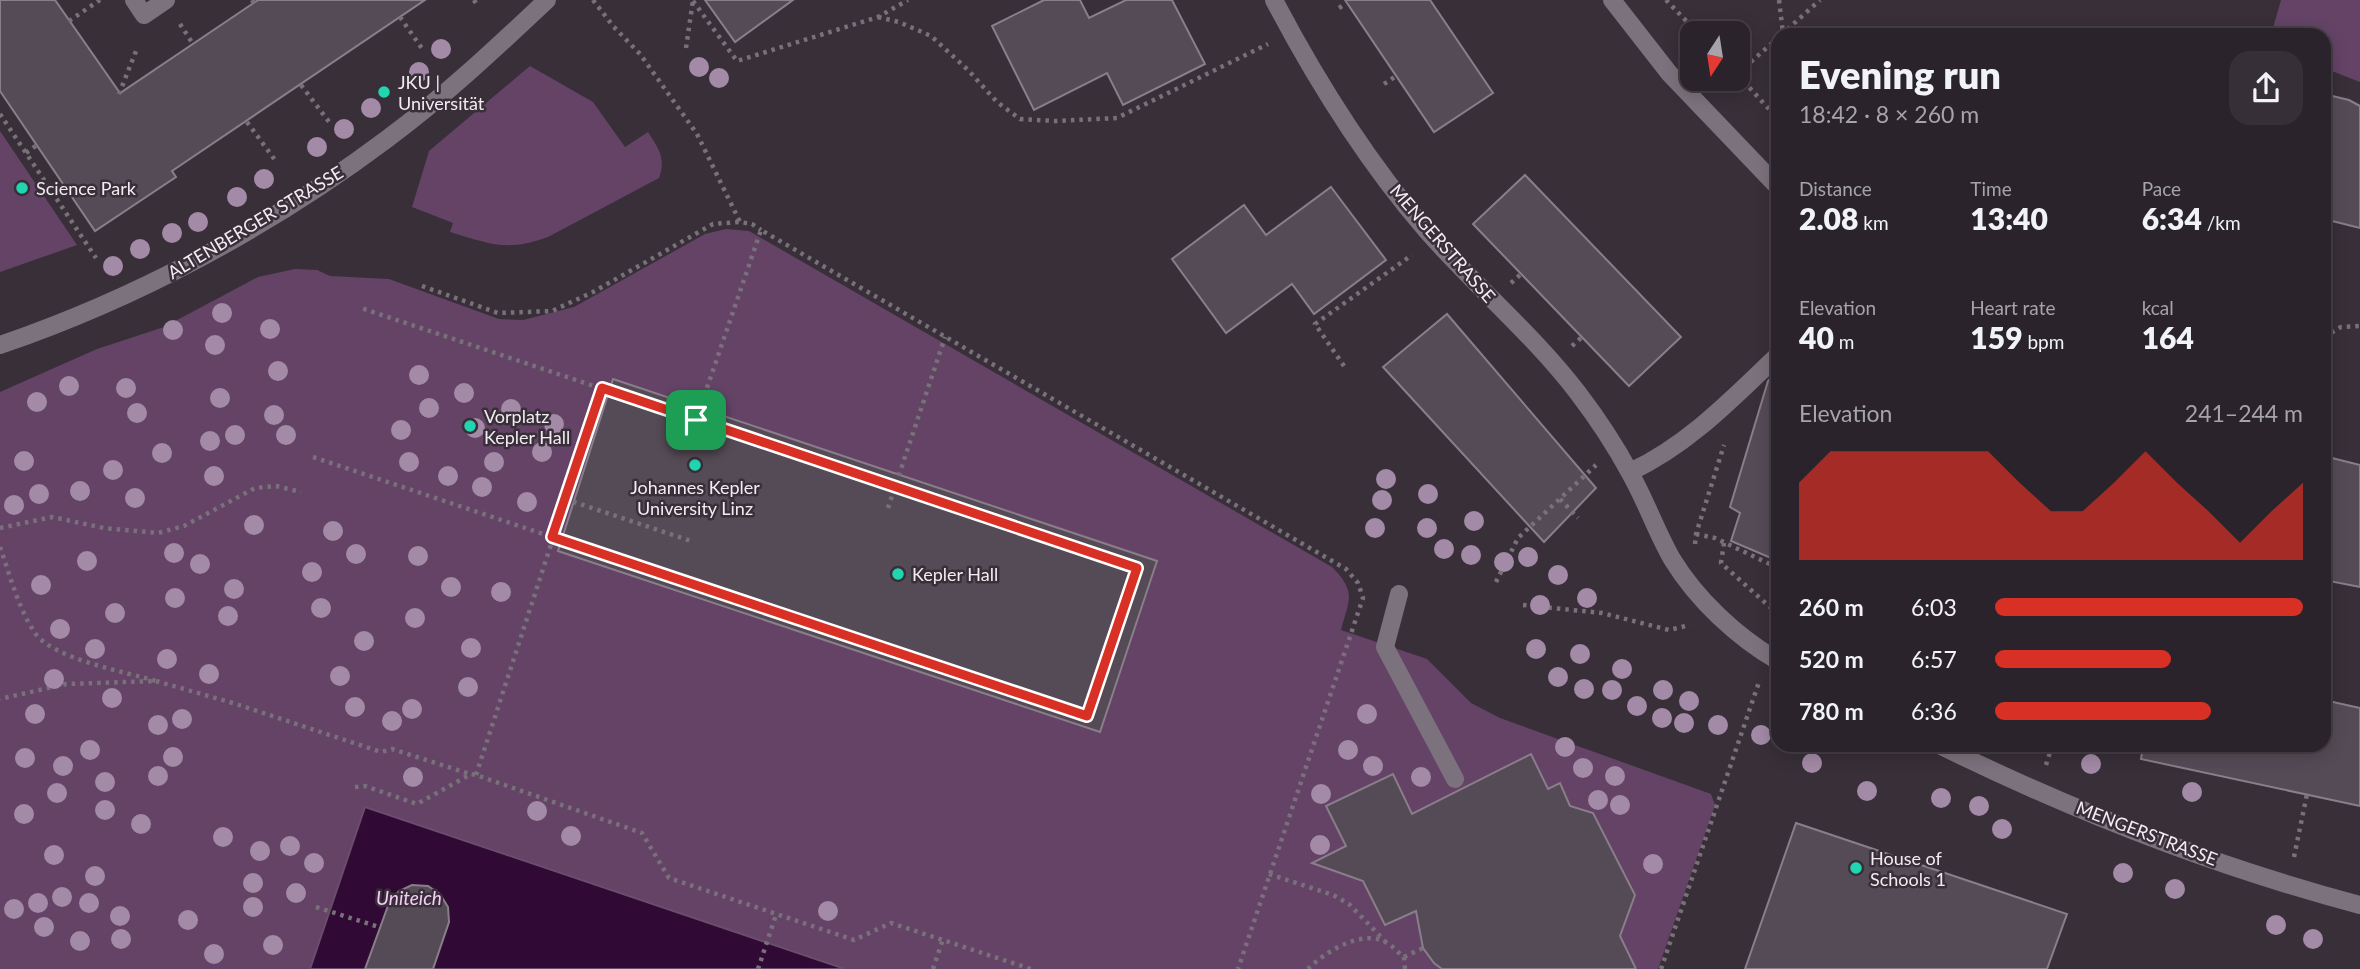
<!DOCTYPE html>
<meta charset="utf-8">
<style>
body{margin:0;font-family:Lato,sans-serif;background:#362f37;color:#f1f3f6;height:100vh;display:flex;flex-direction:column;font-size:26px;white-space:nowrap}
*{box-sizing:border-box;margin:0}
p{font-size:23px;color:#a5a4a9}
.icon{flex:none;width:38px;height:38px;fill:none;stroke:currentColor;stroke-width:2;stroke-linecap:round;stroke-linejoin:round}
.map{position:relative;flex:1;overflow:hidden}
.side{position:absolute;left:1771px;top:28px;width:560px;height:724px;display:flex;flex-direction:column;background:#2a232b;border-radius:21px;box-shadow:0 4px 18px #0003,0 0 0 2px #464047}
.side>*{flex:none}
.needle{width:46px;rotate:192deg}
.tools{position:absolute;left:1680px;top:21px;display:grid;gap:14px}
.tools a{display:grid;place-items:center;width:70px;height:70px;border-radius:14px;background:#2a232b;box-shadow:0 4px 18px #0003,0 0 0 2px #464047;font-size:35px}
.pin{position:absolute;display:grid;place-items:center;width:60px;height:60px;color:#fff;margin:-30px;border-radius:14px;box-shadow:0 4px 10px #0006}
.round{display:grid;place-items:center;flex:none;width:74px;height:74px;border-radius:21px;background:#362f37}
.overview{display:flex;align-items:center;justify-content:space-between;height:119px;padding:0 28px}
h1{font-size:38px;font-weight:800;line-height:52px}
.stats{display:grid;grid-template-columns:repeat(3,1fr);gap:10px;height:119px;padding:7px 28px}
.stats div{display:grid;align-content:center}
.stats b{font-size:30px;font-weight:800}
.stats small{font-size:19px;font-weight:400}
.stats p{font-size:19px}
.chart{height:196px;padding:14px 28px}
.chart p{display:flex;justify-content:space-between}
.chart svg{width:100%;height:126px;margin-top:7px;fill:#d93025;opacity:.7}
ul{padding:0 28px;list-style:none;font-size:23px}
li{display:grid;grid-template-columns:112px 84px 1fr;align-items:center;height:52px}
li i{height:18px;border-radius:9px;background:#d93025}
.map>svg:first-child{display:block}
</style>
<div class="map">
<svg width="2360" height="969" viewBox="0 0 2360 969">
<rect width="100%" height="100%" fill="#382f39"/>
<g fill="#644367">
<path d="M 2281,0 L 2360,0 L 2360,82 L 2324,68 L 2324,35 L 2271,35 Z"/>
<path d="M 530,66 L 593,102 L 625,147 L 648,132 C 659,149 666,158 659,178 L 548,237 C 506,252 491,244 450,232 L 453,223 L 412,207 L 429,151 Z"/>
<path d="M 0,131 L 77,245 L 0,272 Z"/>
<path d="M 726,229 L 749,231 L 1332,567 C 1357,592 1349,600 1341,630 L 1427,659 L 1471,703 L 1500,718 L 1711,794 L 1715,805 L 1658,969 L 0,969 L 0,392 L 97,349 L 164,327 L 258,277 L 295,269 L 317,270 L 330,276 L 389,279 L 499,319 L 523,320 L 574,307 L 705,234 Z"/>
</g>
<path fill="#300934" stroke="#6a4d6d" stroke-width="2" d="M 365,807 L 845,969 L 310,969 Z"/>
<g fill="#554b56" stroke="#897e89" stroke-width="2">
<path d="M 0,0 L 55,0 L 120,93 L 258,0 L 425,0 L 172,171 L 176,177 L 95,231 L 0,91 Z"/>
<path d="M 705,0 L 793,0 L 735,42 Z"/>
<path d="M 1044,0 L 1080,0 L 1089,18 L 1126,0 L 1172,0 L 1205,64 L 1123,105 L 1107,73 L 1034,110 L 992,26 Z"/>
<path d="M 1345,0 L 1430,0 L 1493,93 L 1434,132 Z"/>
<path d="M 2324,94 L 2349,100 L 2360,106 L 2360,228 L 2324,219 Z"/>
<path d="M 1525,175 L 1681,337 L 1629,386 L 1473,224 Z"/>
<path d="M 1331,187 L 1386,260 L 1314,314 L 1292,284 L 1226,333 L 1172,259 L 1244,205 L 1266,235 Z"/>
<path d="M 1447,314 L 1596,488 L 1544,542 L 1383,367 Z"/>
<path d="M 1776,373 L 1778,373 L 1778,561 L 1731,541 L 1740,513 L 1730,507 L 1768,381 Z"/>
<path d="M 613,379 L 1157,561 L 1100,732 L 558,551 Z"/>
<path d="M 2324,456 L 2360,465 L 2360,587 L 2324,580 Z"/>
<path d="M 2324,700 L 2360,708 L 2360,806 L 2141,759 L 2143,746 L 2324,746 Z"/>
<path d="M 1531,754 L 1548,789 L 1560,783 L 1570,806 L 1593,813 L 1635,895 L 1620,936 L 1636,969 L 1442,969 L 1434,963 L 1423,948 L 1416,911 L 1385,925 L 1363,881 L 1312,863 L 1346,846 L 1326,806 L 1393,774 L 1412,814 Z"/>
<path d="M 1796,823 L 2067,914 L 2047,969 L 1745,969 Z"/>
<path d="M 412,885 L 428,886 L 440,894 L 448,907 L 449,922 L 433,969 L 365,969 L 389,903 L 399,891 Z"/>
</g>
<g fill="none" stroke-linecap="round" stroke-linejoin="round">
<g stroke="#79717a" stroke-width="4.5" stroke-dasharray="3.5 5" stroke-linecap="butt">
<path d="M 252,0 L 254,3"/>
<path d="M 474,0 L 477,5"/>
<path d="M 593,0 L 613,26 L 640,54 L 697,134 L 740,222"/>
<path d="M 1666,0 L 1698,33"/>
<path d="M 1779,0 L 1783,33"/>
<path d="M 693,1 L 737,61 L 878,17 L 908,0"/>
<path d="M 1339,8 L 1347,3"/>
<path d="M 400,17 L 423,50"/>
<path d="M 878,17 L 899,22 L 931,36 L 968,70 L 997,102 L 1020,119 L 1056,121 L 1117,118 L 1268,44"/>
<path d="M 69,21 L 100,0"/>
<path d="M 180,24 L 193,44"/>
<path d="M 1781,35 L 1820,0"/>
<path d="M 686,48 L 693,0"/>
<path d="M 1738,73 L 1778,38"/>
<path d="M 1738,75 L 1778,119"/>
<path d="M 1384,84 L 1396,76"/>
<path d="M 301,85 L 330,123"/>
<path d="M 119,94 L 136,51"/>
<path d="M 0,114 L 96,258"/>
<path d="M 247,122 L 275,160"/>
<path d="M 26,153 L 37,145"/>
<path d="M 1511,283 L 1521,274"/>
<path d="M 422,286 L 498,313 L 552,311 L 593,292 L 713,224 L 740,222 L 752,224 L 761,230"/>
<path d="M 2324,337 L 2341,327 L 2360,326"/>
<path d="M 1572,346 L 1582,337"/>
<path d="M 1344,366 L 1315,324 L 1412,255"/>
<path d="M 696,420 L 761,230 L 1346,569 L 1358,583 L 1363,598 L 1238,969"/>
<path d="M 313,457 L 1087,716 L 1137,568 L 361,308"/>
<path d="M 565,499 L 691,541"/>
<path d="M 1560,499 L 1578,518"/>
<path d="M 888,508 L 945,337"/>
<path d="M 0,528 L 52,517 L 104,528 L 158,533 L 184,526 L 255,488 L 276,486 L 301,492"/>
<path d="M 1696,534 L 1715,538 L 1778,568"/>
<path d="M 1724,543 L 1721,563 L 1771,608 L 1777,626"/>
<path d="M 1695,544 L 1696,534 L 1724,445"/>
<path d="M 0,547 C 10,575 18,608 35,633 C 53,659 126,672 156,681 L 66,684 L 0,699"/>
<path d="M 1496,582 L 1518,538 L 1596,465"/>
<path d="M 1523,605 L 1602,613 L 1669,630 L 1690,625"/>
<path d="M 156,681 L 233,703 L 381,752 L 392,749 L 470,774"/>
<path d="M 2046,765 L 2052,746"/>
<path d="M 476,775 L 602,388"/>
<path d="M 355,787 L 365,786 L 417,804 L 471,774 L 476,775 L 642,833 L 669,878 L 854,940 L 891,923 L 1031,969"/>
<path d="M 2294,857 L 2307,794"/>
<path d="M 1269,874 L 1333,895 L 1349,904 L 1385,941"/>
<path d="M 316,907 L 379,927"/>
<path d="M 1404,957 L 1423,948"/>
<path d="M 758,969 L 776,915"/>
<path d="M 933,969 L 943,939"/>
<path d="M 1308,969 C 1325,952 1363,928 1387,943 C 1393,946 1398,953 1404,957 L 1405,969"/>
<path d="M 1661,969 L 1759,682"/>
</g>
<g stroke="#7c727d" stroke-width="18">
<path d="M 134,0 L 144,15 L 166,0"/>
<path d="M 1274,0 C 1317,82 1365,159 1426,230 C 1474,285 1534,335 1578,393 C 1597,418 1615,445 1630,473 C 1646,501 1656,531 1672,559 C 1697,600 1737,637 1778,661"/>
<path d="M 1612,0 L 1669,73 L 1778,187"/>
<path d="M 0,345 C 138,298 271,226 387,139 C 444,97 496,48 547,0"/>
<path d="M 1630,472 C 1688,445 1732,399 1778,355"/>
<path d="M 1399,594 L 1385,647 L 1455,779"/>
<path d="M 1941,746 C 2074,811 2216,867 2360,905"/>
</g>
</g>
<g fill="#a38aa6">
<circle cx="441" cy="49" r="10"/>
<circle cx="699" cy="67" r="10"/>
<circle cx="419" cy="72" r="10"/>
<circle cx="719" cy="78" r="10"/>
<circle cx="371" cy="108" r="10"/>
<circle cx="344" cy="129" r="10"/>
<circle cx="317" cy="147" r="10"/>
<circle cx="264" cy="179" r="10"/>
<circle cx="237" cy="197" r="10"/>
<circle cx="198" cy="222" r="10"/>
<circle cx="172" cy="233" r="10"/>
<circle cx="140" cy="249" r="10"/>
<circle cx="113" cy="266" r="10"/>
<circle cx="222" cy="313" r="10"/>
<circle cx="270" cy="329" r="10"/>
<circle cx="173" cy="330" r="10"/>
<circle cx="215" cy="345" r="10"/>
<circle cx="278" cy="371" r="10"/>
<circle cx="419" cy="375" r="10"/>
<circle cx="69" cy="386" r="10"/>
<circle cx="126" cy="388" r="10"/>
<circle cx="464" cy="393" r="10"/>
<circle cx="220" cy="398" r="10"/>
<circle cx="37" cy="402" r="10"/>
<circle cx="429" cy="408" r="10"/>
<circle cx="511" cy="409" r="10"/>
<circle cx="137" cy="413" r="10"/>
<circle cx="274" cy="415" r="10"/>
<circle cx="554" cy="424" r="10"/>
<circle cx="475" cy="428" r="10"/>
<circle cx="401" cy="430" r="10"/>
<circle cx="235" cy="435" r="10"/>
<circle cx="286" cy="435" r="10"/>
<circle cx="210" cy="441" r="10"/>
<circle cx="542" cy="452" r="10"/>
<circle cx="162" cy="453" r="10"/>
<circle cx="24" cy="461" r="10"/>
<circle cx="409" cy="462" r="10"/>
<circle cx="494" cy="462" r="10"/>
<circle cx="113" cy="470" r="10"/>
<circle cx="214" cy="476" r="10"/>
<circle cx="448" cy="476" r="10"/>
<circle cx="1386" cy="479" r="10"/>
<circle cx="482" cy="487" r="10"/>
<circle cx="80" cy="491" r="10"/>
<circle cx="39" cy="494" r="10"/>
<circle cx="1428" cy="494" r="10"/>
<circle cx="135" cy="498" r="10"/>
<circle cx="1382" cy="500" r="10"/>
<circle cx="527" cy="502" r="10"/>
<circle cx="14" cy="505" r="10"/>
<circle cx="1474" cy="521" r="10"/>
<circle cx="254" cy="525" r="10"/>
<circle cx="1375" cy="528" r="10"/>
<circle cx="1427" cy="528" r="10"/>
<circle cx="333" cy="531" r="10"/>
<circle cx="1444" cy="549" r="10"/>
<circle cx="174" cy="553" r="10"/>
<circle cx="356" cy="554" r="10"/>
<circle cx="1471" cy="555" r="10"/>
<circle cx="418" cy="556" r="10"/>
<circle cx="1528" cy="557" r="10"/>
<circle cx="87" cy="561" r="10"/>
<circle cx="1504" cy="562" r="10"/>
<circle cx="200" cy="564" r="10"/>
<circle cx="312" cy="572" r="10"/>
<circle cx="1558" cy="575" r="10"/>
<circle cx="41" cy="585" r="10"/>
<circle cx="451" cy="587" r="10"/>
<circle cx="234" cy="589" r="10"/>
<circle cx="501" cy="592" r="10"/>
<circle cx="175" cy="598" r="10"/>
<circle cx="1587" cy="598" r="10"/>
<circle cx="1540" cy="605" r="10"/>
<circle cx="321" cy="608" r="10"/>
<circle cx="115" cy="613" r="10"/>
<circle cx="228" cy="616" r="10"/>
<circle cx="415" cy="618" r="10"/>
<circle cx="60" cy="629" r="10"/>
<circle cx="364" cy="641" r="10"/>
<circle cx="471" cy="648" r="10"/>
<circle cx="95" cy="649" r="10"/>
<circle cx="1536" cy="649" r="10"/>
<circle cx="1580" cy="654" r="10"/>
<circle cx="167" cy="659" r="10"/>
<circle cx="1622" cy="669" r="10"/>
<circle cx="209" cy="674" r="10"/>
<circle cx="340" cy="676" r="10"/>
<circle cx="1558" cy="677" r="10"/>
<circle cx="54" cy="679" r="10"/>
<circle cx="468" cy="687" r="10"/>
<circle cx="1584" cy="689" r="10"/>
<circle cx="1612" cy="690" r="10"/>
<circle cx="1663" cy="690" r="10"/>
<circle cx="112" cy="698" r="10"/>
<circle cx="1689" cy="701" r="10"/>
<circle cx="1637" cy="706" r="10"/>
<circle cx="355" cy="707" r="10"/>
<circle cx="412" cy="709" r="10"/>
<circle cx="35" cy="714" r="10"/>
<circle cx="1367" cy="714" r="10"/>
<circle cx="1662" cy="718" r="10"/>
<circle cx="182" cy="719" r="10"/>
<circle cx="392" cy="721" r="10"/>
<circle cx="1684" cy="723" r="10"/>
<circle cx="158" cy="725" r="10"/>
<circle cx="1718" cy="725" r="10"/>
<circle cx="1761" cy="735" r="10"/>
<circle cx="1565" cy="747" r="10"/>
<circle cx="90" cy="750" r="10"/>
<circle cx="1348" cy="750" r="10"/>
<circle cx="173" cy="757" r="10"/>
<circle cx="25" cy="758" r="10"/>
<circle cx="1812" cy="763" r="10"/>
<circle cx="2091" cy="764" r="10"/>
<circle cx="63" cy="766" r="10"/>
<circle cx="1373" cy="766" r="10"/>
<circle cx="1583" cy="768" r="10"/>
<circle cx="158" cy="776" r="10"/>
<circle cx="1615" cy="776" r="10"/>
<circle cx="413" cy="777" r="10"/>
<circle cx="1421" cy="777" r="10"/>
<circle cx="105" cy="782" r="10"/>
<circle cx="1867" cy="791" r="10"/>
<circle cx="2192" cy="792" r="10"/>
<circle cx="57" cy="793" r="10"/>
<circle cx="1321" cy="794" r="10"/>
<circle cx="1941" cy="798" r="10"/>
<circle cx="1598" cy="800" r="10"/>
<circle cx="1620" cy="805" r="10"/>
<circle cx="1979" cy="806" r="10"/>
<circle cx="105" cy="810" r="10"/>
<circle cx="537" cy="811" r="10"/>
<circle cx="24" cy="814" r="10"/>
<circle cx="141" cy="824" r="10"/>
<circle cx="2002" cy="829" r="10"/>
<circle cx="571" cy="836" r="10"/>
<circle cx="223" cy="837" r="10"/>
<circle cx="1320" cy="845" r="10"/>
<circle cx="290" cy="846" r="10"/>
<circle cx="260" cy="851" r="10"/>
<circle cx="54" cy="855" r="10"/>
<circle cx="314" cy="863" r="10"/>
<circle cx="1653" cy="864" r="10"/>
<circle cx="2123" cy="873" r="10"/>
<circle cx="95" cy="876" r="10"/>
<circle cx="253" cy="883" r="10"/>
<circle cx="2175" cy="889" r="10"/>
<circle cx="296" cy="893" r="10"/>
<circle cx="62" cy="897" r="10"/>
<circle cx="38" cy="903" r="10"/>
<circle cx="89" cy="903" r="10"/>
<circle cx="253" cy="907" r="10"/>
<circle cx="14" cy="909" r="10"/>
<circle cx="828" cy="911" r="10"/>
<circle cx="120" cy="916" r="10"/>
<circle cx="188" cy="920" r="10"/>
<circle cx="2276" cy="925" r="10"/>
<circle cx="44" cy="927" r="10"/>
<circle cx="121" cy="939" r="10"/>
<circle cx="2313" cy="939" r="10"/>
<circle cx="80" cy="941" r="10"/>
<circle cx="273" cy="945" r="10"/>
<circle cx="214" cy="954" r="10"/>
</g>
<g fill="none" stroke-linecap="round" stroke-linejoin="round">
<defs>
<path id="route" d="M 602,388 L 1137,568 L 1087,716 L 552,537 Z"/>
</defs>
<use href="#route" stroke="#fff" stroke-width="14"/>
<use href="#route" stroke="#d93025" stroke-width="9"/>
</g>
<g fill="#20d5b0" stroke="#382f39" stroke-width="2.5">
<circle cx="384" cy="92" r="7"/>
<circle cx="22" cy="188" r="7"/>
<circle cx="470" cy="426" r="7"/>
<circle cx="695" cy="465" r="7"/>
<circle cx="898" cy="574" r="7"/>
<circle cx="1856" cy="868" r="7"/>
</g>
<g text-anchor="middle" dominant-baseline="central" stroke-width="5" stroke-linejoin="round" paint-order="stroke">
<g font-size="18" fill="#f2ecf2" stroke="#382f39" text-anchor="start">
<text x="398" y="82">JKU |<tspan x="398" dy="21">Universität</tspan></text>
<text x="36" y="188">Science Park</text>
<text x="484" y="416">Vorplatz<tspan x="484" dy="21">Kepler Hall</tspan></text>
<text x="695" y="487" text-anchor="middle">Johannes Kepler<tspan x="695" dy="21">University Linz</tspan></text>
<text x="912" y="574">Kepler Hall</text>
<text x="1870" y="858">House of<tspan x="1870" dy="21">Schools 1</tspan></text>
</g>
<g font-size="18" fill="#f2ecf2" stroke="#382f39">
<text transform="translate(255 222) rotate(-31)">ALTENBERGER STRASSE</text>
<text transform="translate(1443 243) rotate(49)">MENGERSTRASSE</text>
<text transform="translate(2147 833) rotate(21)">MENGERSTRASSE</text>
</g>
<g font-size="19" font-style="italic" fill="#f5cdf8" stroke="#382f39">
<text x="409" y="897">Uniteich</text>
</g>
</g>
</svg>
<div class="tools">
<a><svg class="needle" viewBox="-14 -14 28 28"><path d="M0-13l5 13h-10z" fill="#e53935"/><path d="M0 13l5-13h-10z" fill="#a5a4a9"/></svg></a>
</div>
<div class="pin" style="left:696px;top:420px;background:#1e9e55"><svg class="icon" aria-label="arrive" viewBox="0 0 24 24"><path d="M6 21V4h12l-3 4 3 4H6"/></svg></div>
<section class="side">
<div class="overview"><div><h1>Evening run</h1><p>18:42 · 8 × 260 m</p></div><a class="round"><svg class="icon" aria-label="share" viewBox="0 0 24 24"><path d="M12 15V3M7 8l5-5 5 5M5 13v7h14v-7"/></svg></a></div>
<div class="stats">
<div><p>Distance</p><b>2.08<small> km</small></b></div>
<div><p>Time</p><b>13:40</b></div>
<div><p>Pace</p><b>6:34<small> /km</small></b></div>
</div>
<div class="stats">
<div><p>Elevation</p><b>40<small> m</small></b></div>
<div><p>Heart rate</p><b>159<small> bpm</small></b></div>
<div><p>kcal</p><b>164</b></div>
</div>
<div class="chart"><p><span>Elevation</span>241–244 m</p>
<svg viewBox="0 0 160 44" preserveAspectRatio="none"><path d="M0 44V17L10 6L20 6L30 6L40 6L50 6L60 6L70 17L80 27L90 27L100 17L110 6L120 17L130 27L140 38L150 27L160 17V44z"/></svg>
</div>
<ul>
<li><b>260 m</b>6:03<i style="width:100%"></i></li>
<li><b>520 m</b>6:57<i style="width:57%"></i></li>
<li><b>780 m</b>6:36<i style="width:70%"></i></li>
</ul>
</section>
</div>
